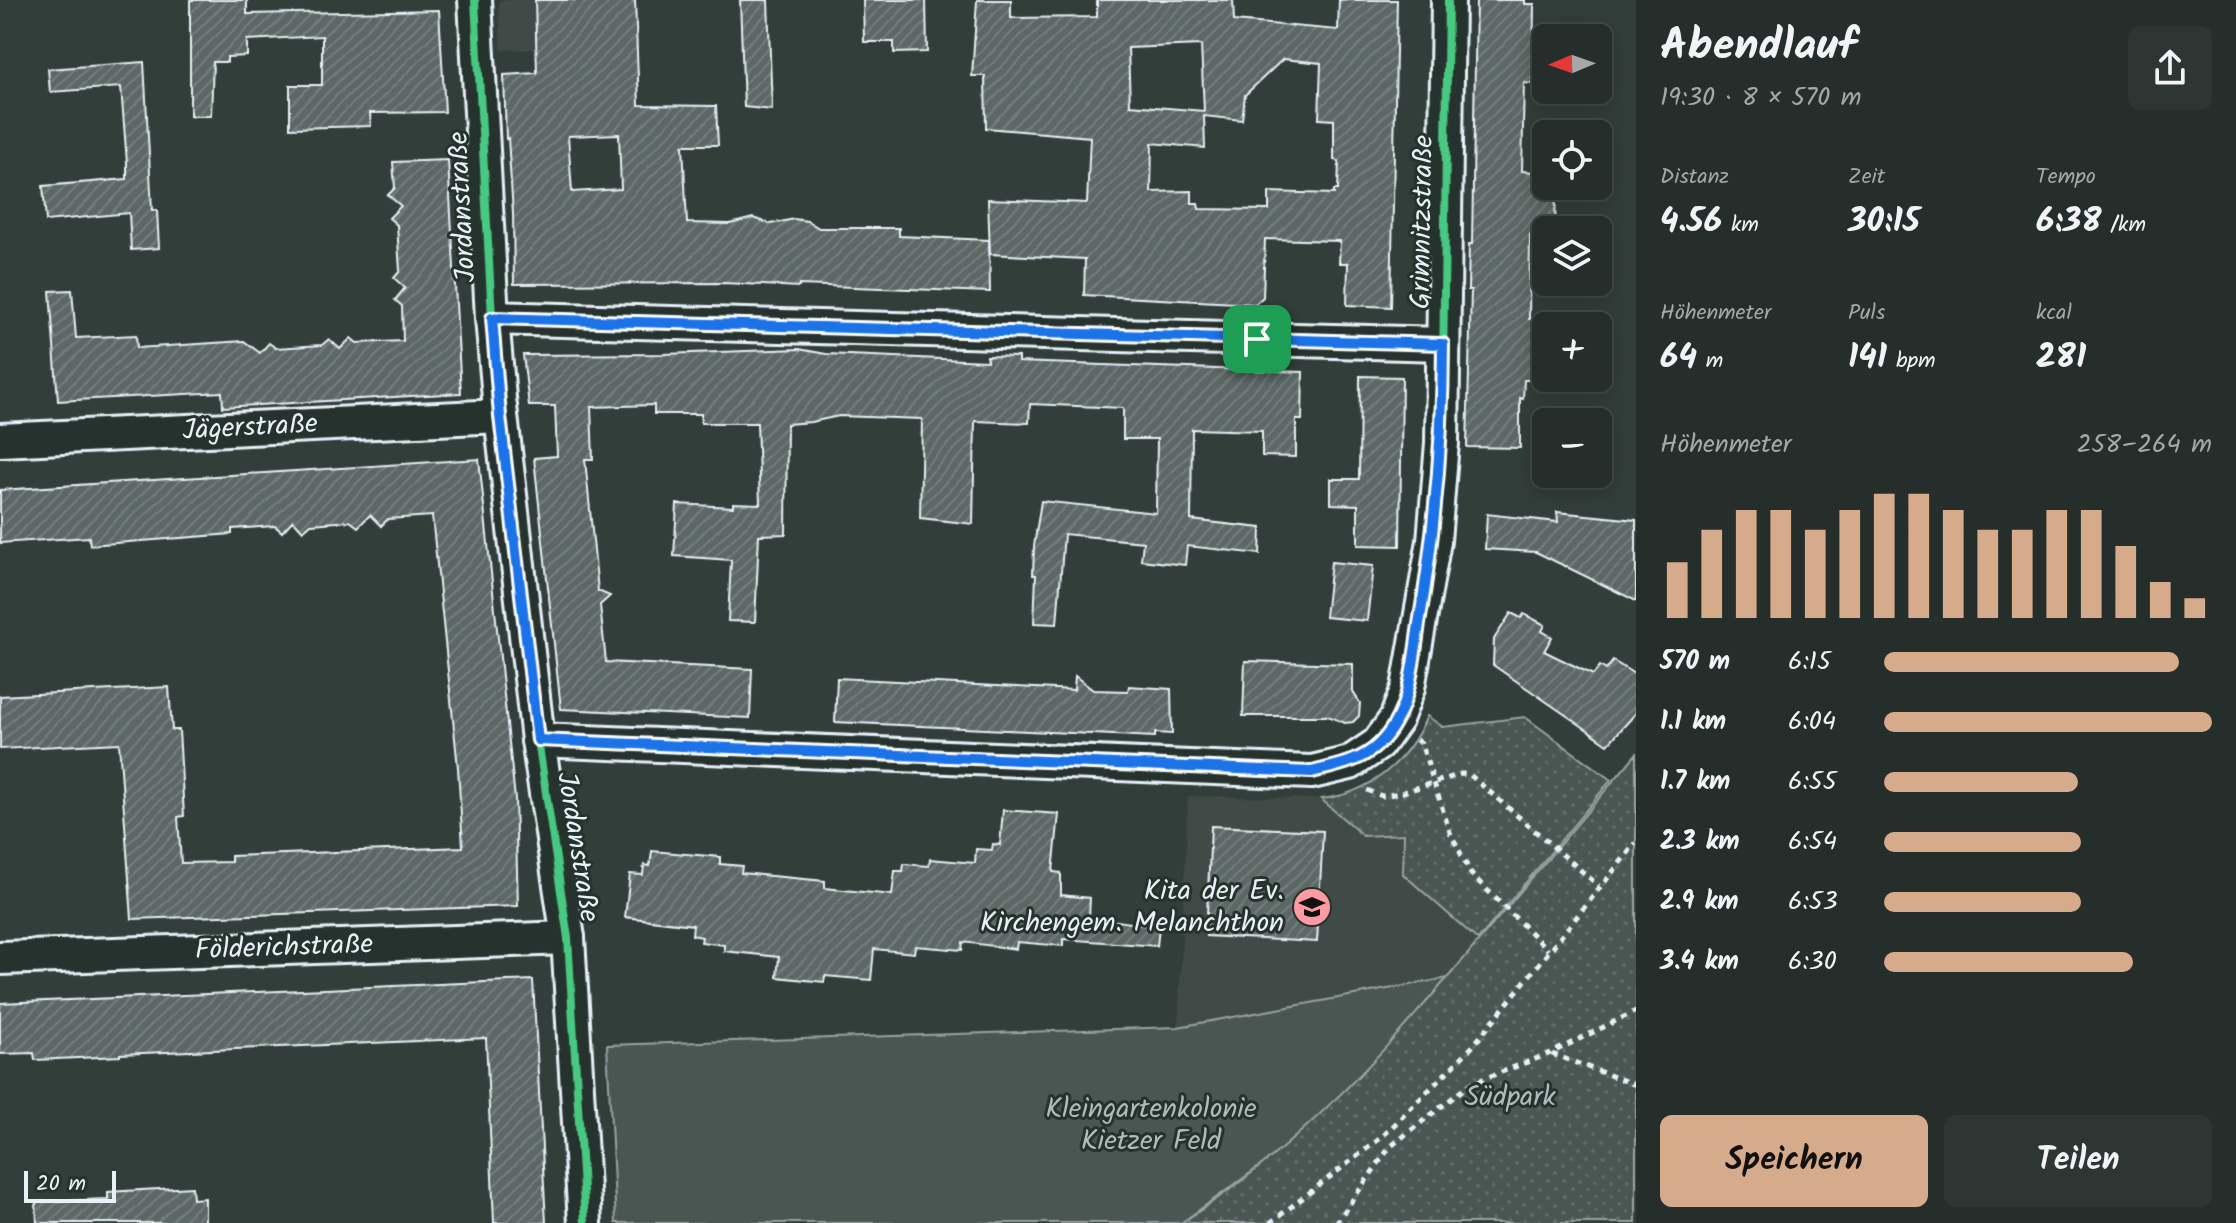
<!DOCTYPE html>
<html lang="de">
<meta charset="utf-8">
<style>
body{margin:0;font-family:Kalam,sans-serif;background:#2e3633;color:#f1f3f6;height:100vh;display:flex;flex-direction:column;font-size:30px;white-space:nowrap}
*{box-sizing:border-box;margin:0}
p{font-size:26px;color:#a4a8a9}
.icon{flex:none;width:44px;height:44px;fill:none;stroke:currentColor;stroke-width:2;stroke-linecap:round;stroke-linejoin:round}
.map{position:relative;flex:1;overflow:hidden}
.side{display:flex;flex-direction:column;background:#262e2b;width:600px}
.side>*{flex:none}
.needle{width:52px;rotate:268deg}
.tools{position:absolute;left:1532px;top:24px;display:grid;gap:16px}
.tools a{display:grid;place-items:center;width:80px;height:80px;border-radius:12px;background:#262e2b;box-shadow:0 4px 20px #0003,0 0 0 2px #424a47;font-size:40px}
.scale{position:absolute;left:24px;bottom:20px;width:92px;box-sizing:border-box;padding-left:8px;border:4px solid #e8f1f8;border-top:0;font-size:22px;line-height:28px;white-space:nowrap;color:#e8f1f8;-webkit-text-stroke:6px #26332d;paint-order:stroke}
.pin{position:absolute;display:grid;place-items:center;width:68px;height:68px;color:#fff;margin:-34px;border-radius:16px;box-shadow:0 4px 12px #0006}
.round{display:grid;place-items:center;flex:none;width:84px;height:84px;border-radius:12px;background:#2e3633}
.overview{display:flex;align-items:center;justify-content:space-between;height:136px;padding:0 24px}
h1{font-size:44px;font-weight:700;line-height:60px}
.figures{display:grid;grid-template-columns:repeat(3,1fr);gap:12px;height:136px;padding:8px 24px}
.figures div{display:grid;align-content:center}
.figures b{font-size:34px;font-weight:700}
.figures small{font-size:22px;font-weight:400}
.figures p{font-size:22px}
.chart{height:224px;padding:16px 24px}
.chart p{display:flex;justify-content:space-between}
.chart svg{width:100%;height:144px;margin-top:8px;stroke:#d6ab8b;stroke-width:6}
.button{display:flex;gap:16px;margin-top:auto;padding:16px 24px}
.button a{flex:1;height:92px;border-radius:12px;background:#d6ab8b;color:#111;font-size:32px;font-weight:700;line-height:92px;text-align:center}
.button a+a{background:#2e3633;color:#f1f3f6}
ul{padding:0 24px;list-style:none;font-size:26px}
li{display:grid;grid-template-columns:128px 96px 1fr;align-items:center;height:60px}
li i{height:20px;border-radius:10px;background:#d6ab8b}
main{display:flex;flex:1;min-height:0}
.map>svg:first-child{display:block}
</style>
<main>
<div class="map">
<svg width="1636" height="1223" viewBox="0 0 1636 1223">
<defs>
<pattern id="park-dots" width="8" height="8" patternUnits="userSpaceOnUse" patternTransform="scale(2)"><rect width="8" height="8" fill="#495651"/><path d="M2 2h.1M6 6h.1" fill="none" stroke="#636f6b" stroke-width="1.8" stroke-linecap="round"/></pattern>
<pattern id="building-hatch" width="6" height="6" patternUnits="userSpaceOnUse" patternTransform="scale(2)"><rect width="6" height="6" fill="#5c6865"/><path d="M-1 1l2-2M0 6l6-6M5 7l2-2" fill="none" stroke="#737e7c"/></pattern>
</defs>
<rect width="100%" height="100%" fill="#323e39"/>
<filter id="ink" filterUnits="userSpaceOnUse"><feTurbulence type="fractalNoise" baseFrequency=".0125" numOctaves="2"/><feDisplacementMap in="SourceGraphic" scale="16" xChannelSelector="R" yChannelSelector="G"/><feConvolveMatrix kernelMatrix="1 2 1 2 8 2 1 2 1" color-interpolation-filters="sRGB"/></filter>
<g filter="url(#ink)">
<g fill="#3f4b46">
<path d="M 499,0 L 635,0 L 637,45 L 501,50 Z"/>
<path d="M 1188,796 L 1321,799 L 1363,836 L 1404,834 L 1403,874 L 1478,940 L 1448,978 L 1178,1027 Z"/>
</g>
<path fill="#495651" stroke="#98a4a4" stroke-width="2" d="M 1448,978 L 1394,1041 L 1337,1100 L 1274,1156 L 1181,1223 L 616,1223 L 607,1045 L 1178,1027 Z"/>
<g fill="url(#park-dots)" stroke="#98a4a4" stroke-width="2">
<path d="M 1427,716 L 1443,727 L 1525,717 L 1611,780 L 1478,940 L 1403,874 L 1404,834 L 1363,836 L 1321,799 C 1370,794 1408,761 1427,716 Z"/>
<path d="M 1636,754 L 1636,1223 L 1181,1223 C 1301,1148 1393,1043 1483,936 C 1534,875 1585,814 1636,754 Z"/>
</g>
<g fill="url(#building-hatch)" stroke="#e8f1f8" stroke-width="2" fill-rule="evenodd">
<path d="M 190,0 L 247,0 L 247,14 L 439,10 L 445,112 L 370,113 L 371,126 L 290,128 L 290,85 L 322,85 L 322,36 L 247,40 L 247,56 L 227,57 L 227,62 L 213,62 L 211,116 L 190,116 Z"/>
<path d="M 535,0 L 635,0 L 639,105 L 716,106 L 718,145 L 683,145 L 687,223 L 730,224 L 753,218 L 771,224 L 794,219 L 807,221 L 819,228 L 899,228 L 899,236 L 989,240 L 990,292 L 799,285 L 799,287 L 724,283 L 514,284 L 513,213 L 508,138 L 506,139 L 504,75 L 537,73 ZM 619,134 L 621,189 L 572,192 L 568,136 Z"/>
<path d="M 740,0 L 768,0 L 772,110 L 744,107 Z"/>
<path d="M 863,0 L 926,0 L 927,52 L 894,53 L 894,42 L 864,42 Z"/>
<path d="M 977,0 L 1011,0 L 1011,18 L 1097,17 L 1097,0 L 1233,0 L 1234,21 L 1338,30 L 1339,0 L 1397,0 L 1391,307 L 1347,305 L 1348,263 L 1339,263 L 1340,241 L 1265,239 L 1263,297 L 1255,304 L 1084,295 L 1085,259 L 990,254 L 988,199 L 1087,203 L 1090,137 L 986,128 L 985,76 L 972,76 ZM 1201,45 L 1204,111 L 1130,105 L 1128,48 ZM 1283,59 L 1321,63 L 1319,119 L 1334,120 L 1334,160 L 1339,161 L 1338,190 L 1334,190 L 1334,194 L 1269,192 L 1269,210 L 1199,209 L 1198,203 L 1192,203 L 1192,191 L 1151,192 L 1152,143 L 1205,148 L 1204,116 L 1242,120 L 1245,95 Z"/>
<path d="M 1476,0 L 1525,0 L 1525,4 L 1534,4 L 1533,84 L 1524,83 L 1522,171 L 1546,173 L 1546,186 L 1556,186 L 1555,230 L 1546,230 L 1546,236 L 1530,235 L 1529,319 L 1536,319 L 1532,380 L 1524,380 L 1523,399 L 1520,398 L 1520,448 L 1467,447 L 1471,290 L 1468,290 L 1469,244 L 1472,244 Z"/>
<path d="M 144,62 L 152,210 L 157,210 L 159,248 L 131,250 L 129,213 L 46,221 L 43,186 L 127,179 L 127,163 L 121,87 L 50,92 L 48,69 Z"/>
<path d="M 448,160 L 461,393 L 223,407 L 222,392 L 58,401 L 50,291 L 72,290 L 76,338 L 136,335 L 137,348 L 244,341 L 260,353 L 269,343 L 276,348 L 322,345 L 329,339 L 340,349 L 351,338 L 357,343 L 403,341 L 402,306 L 395,300 L 405,288 L 394,278 L 400,271 L 397,225 L 389,218 L 401,206 L 388,195 L 395,188 L 393,162 Z"/>
<path d="M 799,349 L 826,354 L 987,361 L 987,356 L 1018,357 L 1018,362 L 1303,372 L 1302,420 L 1296,420 L 1296,457 L 1262,456 L 1262,431 L 1192,429 L 1191,520 L 1261,528 L 1260,554 L 1187,546 L 1185,565 L 1141,560 L 1143,542 L 1064,534 L 1057,624 L 1034,623 L 1036,575 L 1033,575 L 1034,546 L 1041,501 L 1156,513 L 1157,439 L 1123,439 L 1123,408 L 1030,404 L 1029,423 L 975,421 L 973,524 L 920,518 L 922,419 L 839,416 L 811,422 L 787,424 L 786,534 L 759,535 L 755,622 L 728,621 L 731,560 L 674,556 L 677,504 L 733,507 L 733,503 L 760,504 L 757,423 L 701,423 L 701,414 L 654,414 L 654,405 L 591,407 L 593,459 L 585,459 L 598,591 L 610,596 L 600,605 L 606,662 L 752,669 L 750,718 L 561,709 L 534,458 L 557,456 L 555,406 L 529,406 L 523,355 L 664,354 Z"/>
<path d="M 1360,376 L 1402,377 L 1400,546 L 1358,545 L 1358,505 L 1331,504 L 1331,479 L 1359,479 Z"/>
<path d="M 479,459 L 515,799 L 518,906 L 132,919 L 119,743 L 0,749 L 0,696 L 169,687 L 172,730 L 179,730 L 184,816 L 178,817 L 181,863 L 231,862 L 231,856 L 463,847 L 458,768 L 432,516 L 388,519 L 381,526 L 370,515 L 358,527 L 350,521 L 311,524 L 303,531 L 293,520 L 282,532 L 275,526 L 232,529 L 232,534 L 90,545 L 89,537 L 0,543 L 0,490 Z"/>
<path d="M 1557,512 L 1636,520 L 1636,601 L 1536,552 L 1485,549 L 1487,514 L 1558,522 Z"/>
<path d="M 1331,562 L 1373,566 L 1367,621 L 1325,617 Z"/>
<path d="M 1511,613 L 1521,618 L 1524,614 L 1545,625 L 1542,631 L 1552,637 L 1544,651 L 1593,675 L 1600,666 L 1606,670 L 1613,661 L 1636,675 L 1636,713 L 1608,744 L 1493,665 L 1494,639 Z"/>
<path d="M 1245,661 L 1353,664 L 1353,692 L 1360,703 L 1359,716 L 1353,722 L 1345,723 L 1328,716 L 1243,716 Z"/>
<path d="M 1075,676 L 1093,690 L 1128,691 L 1129,686 L 1171,689 L 1172,734 L 1155,733 L 1155,737 L 835,722 L 837,678 L 1074,690 Z"/>
<path d="M 1003,810 L 1059,814 L 1053,872 L 1061,873 L 1061,895 L 1090,898 L 1089,917 L 1159,927 L 1157,946 L 1063,939 L 1063,946 L 1017,942 L 1016,949 L 963,942 L 962,950 L 915,946 L 914,953 L 874,949 L 871,980 L 825,976 L 824,982 L 777,977 L 779,957 L 724,951 L 724,945 L 701,942 L 702,937 L 692,935 L 693,925 L 625,917 L 630,874 L 643,875 L 644,865 L 650,866 L 652,851 L 720,857 L 720,864 L 742,866 L 741,873 L 825,881 L 825,888 L 892,895 L 895,871 L 903,871 L 904,864 L 929,866 L 930,859 L 975,863 L 976,849 L 992,850 L 993,844 L 1000,845 Z"/>
<path d="M 1211,826 L 1323,831 L 1317,942 L 1206,936 Z"/>
<path d="M 533,980 L 546,1223 L 494,1223 L 486,1038 L 120,1054 L 120,1056 L 35,1060 L 34,1053 L 0,1054 L 0,1003 Z"/>
<path d="M 192,1187 L 193,1199 L 205,1198 L 205,1223 L 37,1223 L 36,1202 L 108,1199 L 108,1192 Z"/>
</g>
<g fill="none" stroke-linecap="round" stroke-linejoin="round">
<defs>
<g id="minor">
<path d="M 475,0 L 492,318 L 499,398 L 538,740 L 568,938 L 585,1223"/>
<path d="M 492,318 L 1443,344"/>
<path d="M 0,440 L 500,416"/>
<path d="M 538,740 L 1312,772 L 1350,763 L 1378,744 L 1396,719 L 1408,688 L 1434,541 L 1442,443 L 1448,0"/>
<path d="M 0,958 L 568,938"/>
</g>
</defs>
<use href="#minor" stroke="#e8f1f8" stroke-width="38"/>
<g stroke="#e8f1f8" stroke-width="5" stroke-dasharray="6 6" stroke-linecap="butt">
<path d="M 1416,740 L 1421,743 L 1450,832 L 1471,874 L 1548,950"/>
<path d="M 1367,790 L 1382,796 L 1400,793 L 1462,774 L 1470,775 L 1599,886"/>
<path d="M 1552,1054 L 1636,1085"/>
<path d="M 1270,1223 L 1382,1137 L 1472,1047 L 1636,843"/>
<path d="M 1336,1223 L 1390,1147 L 1470,1084 L 1551,1053 L 1636,1011"/>
</g>
<use href="#minor" stroke="#26332d" stroke-width="32"/>
<defs>
<g id="cycleway">
<path d="M 475,0 L 492,318 L 499,398 L 538,740 L 568,938 L 585,1223"/>
<path d="M 538,740 L 1312,772 L 1350,763 L 1378,744 L 1396,719 L 1408,688 L 1434,541 L 1442,443 L 1448,0"/>
</g>
</defs>
<use href="#cycleway" stroke="#26332d" stroke-width="13"/>
<use href="#cycleway" stroke="#46c982" stroke-width="8"/>
</g>
</g>
<g fill="none" stroke-linecap="round" stroke-linejoin="round" filter="url(#ink)">
<defs>
<path id="route" d="M 492,318 L 1443,344 C 1443,439 1435,531 1419,624 C 1413,664 1410,714 1379,744 C 1361,762 1335,766 1312,772 L 538,740 L 500,416 Z"/>
</defs>
<use href="#route" stroke="#fff" stroke-width="16"/>
<use href="#route" stroke="#1a73e8" stroke-width="10"/>
</g>
<defs>
<symbol id="school-disc" viewBox="-11 -11 22 22"><circle r="9.5" fill="#ff9aa2" stroke="#26332d"/><path d="M0-5L7-2L0 1L-7-2ZM-4 1L0 2.5L4 1V4Q0 6-4 4Z" fill="#111"/></symbol>
</defs>
<g fill-rule="evenodd">
<use href="#school-disc" x="1290" y="885" width="44" height="44"/>
</g>
<g text-anchor="middle" dominant-baseline="central" stroke-width="6" stroke-linejoin="round" paint-order="stroke">
<g font-size="28" fill="#e8f1f8" stroke="#26332d">
<text transform="translate(463 207) rotate(-93)">Jordanstraße</text>
<text transform="translate(1423 222) rotate(-89)">Grimnitzstraße</text>
<text transform="translate(250 428) rotate(-3)">Jägerstraße</text>
<text transform="translate(577 847) rotate(81)">Jordanstraße</text>
<text transform="translate(284 948) rotate(-2)">Földerichstraße</text>
</g>
<g font-size="28" fill="#e8f1f8" stroke="#26332d" text-anchor="end">
<text x="1284" y="891">Kita der Ev.<tspan x="1284" dy="32">Kirchengem. Melanchthon</tspan></text>
</g>
<g font-size="28" fill="#b0bbbe" stroke="#26332d">
<text x="1510" y="1097">Südpark</text>
<text x="1151" y="1109">Kleingartenkolonie<tspan x="1151" dy="32">Kietzer Feld</tspan></text>
</g>
</g>
</svg>
<div class="tools">
<a><svg class="needle" viewBox="-14 -14 28 28"><path d="M0-13l5 13h-10z" fill="#e53935"/><path d="M0 13l5-13h-10z" fill="#a4a8a9"/></svg></a>
<a><svg class="icon" aria-label="locate" viewBox="0 0 24 24"><circle cx="12" cy="12" r="6"/><path d="M12 2v4M12 18v4M2 12h4M18 12h4"/></svg></a>
<a><svg class="icon" aria-label="layers" viewBox="0 0 24 24"><path d="M12 4l9 5-9 5-9-5zM3 14l9 5 9-5"/></svg></a>
<a>+</a>
<a>−</a>
</div>
<div class="scale">20 m</div>
<div class="pin" style="left:1257px;top:339px;background:#1e9e55"><svg class="icon" aria-label="arrive" viewBox="0 0 24 24"><path d="M6 21V4h12l-3 4 3 4H6"/></svg></div>
</div>
<section class="side">
<div class="overview"><div><h1>Abendlauf</h1><p>19:30 · 8 × 570 m</p></div><a class="round"><svg class="icon" aria-label="share" viewBox="0 0 24 24"><path d="M12 15V3M7 8l5-5 5 5M5 13v7h14v-7"/></svg></a></div>
<div class="figures">
<div><p>Distanz</p><b>4.56<small> km</small></b></div>
<div><p>Zeit</p><b>30:15</b></div>
<div><p>Tempo</p><b>6:38<small> /km</small></b></div>
</div>
<div class="figures">
<div><p>Höhenmeter</p><b>64<small> m</small></b></div>
<div><p>Puls</p><b>141<small> bpm</small></b></div>
<div><p>kcal</p><b>281</b></div>
</div>
<div class="chart"><p><span>Höhenmeter</span>258–264 m</p>
<svg viewBox="0 0 160 44" preserveAspectRatio="none"><path d="M5 44V27M15 44V17M25 44V11M35 44V11M45 44V17M55 44V11M65 44V6M75 44V6M85 44V11M95 44V17M105 44V17M115 44V11M125 44V11M135 44V22M145 44V33M155 44V38"/></svg>
</div>
<ul>
<li><b>570 m</b>6:15<i style="width:90%"></i></li>
<li><b>1.1 km</b>6:04<i style="width:100%"></i></li>
<li><b>1.7 km</b>6:55<i style="width:59%"></i></li>
<li><b>2.3 km</b>6:54<i style="width:60%"></i></li>
<li><b>2.9 km</b>6:53<i style="width:60%"></i></li>
<li><b>3.4 km</b>6:30<i style="width:76%"></i></li>
</ul>
<div class="button"><a>Speichern</a><a>Teilen</a></div>
</section>
</main>
